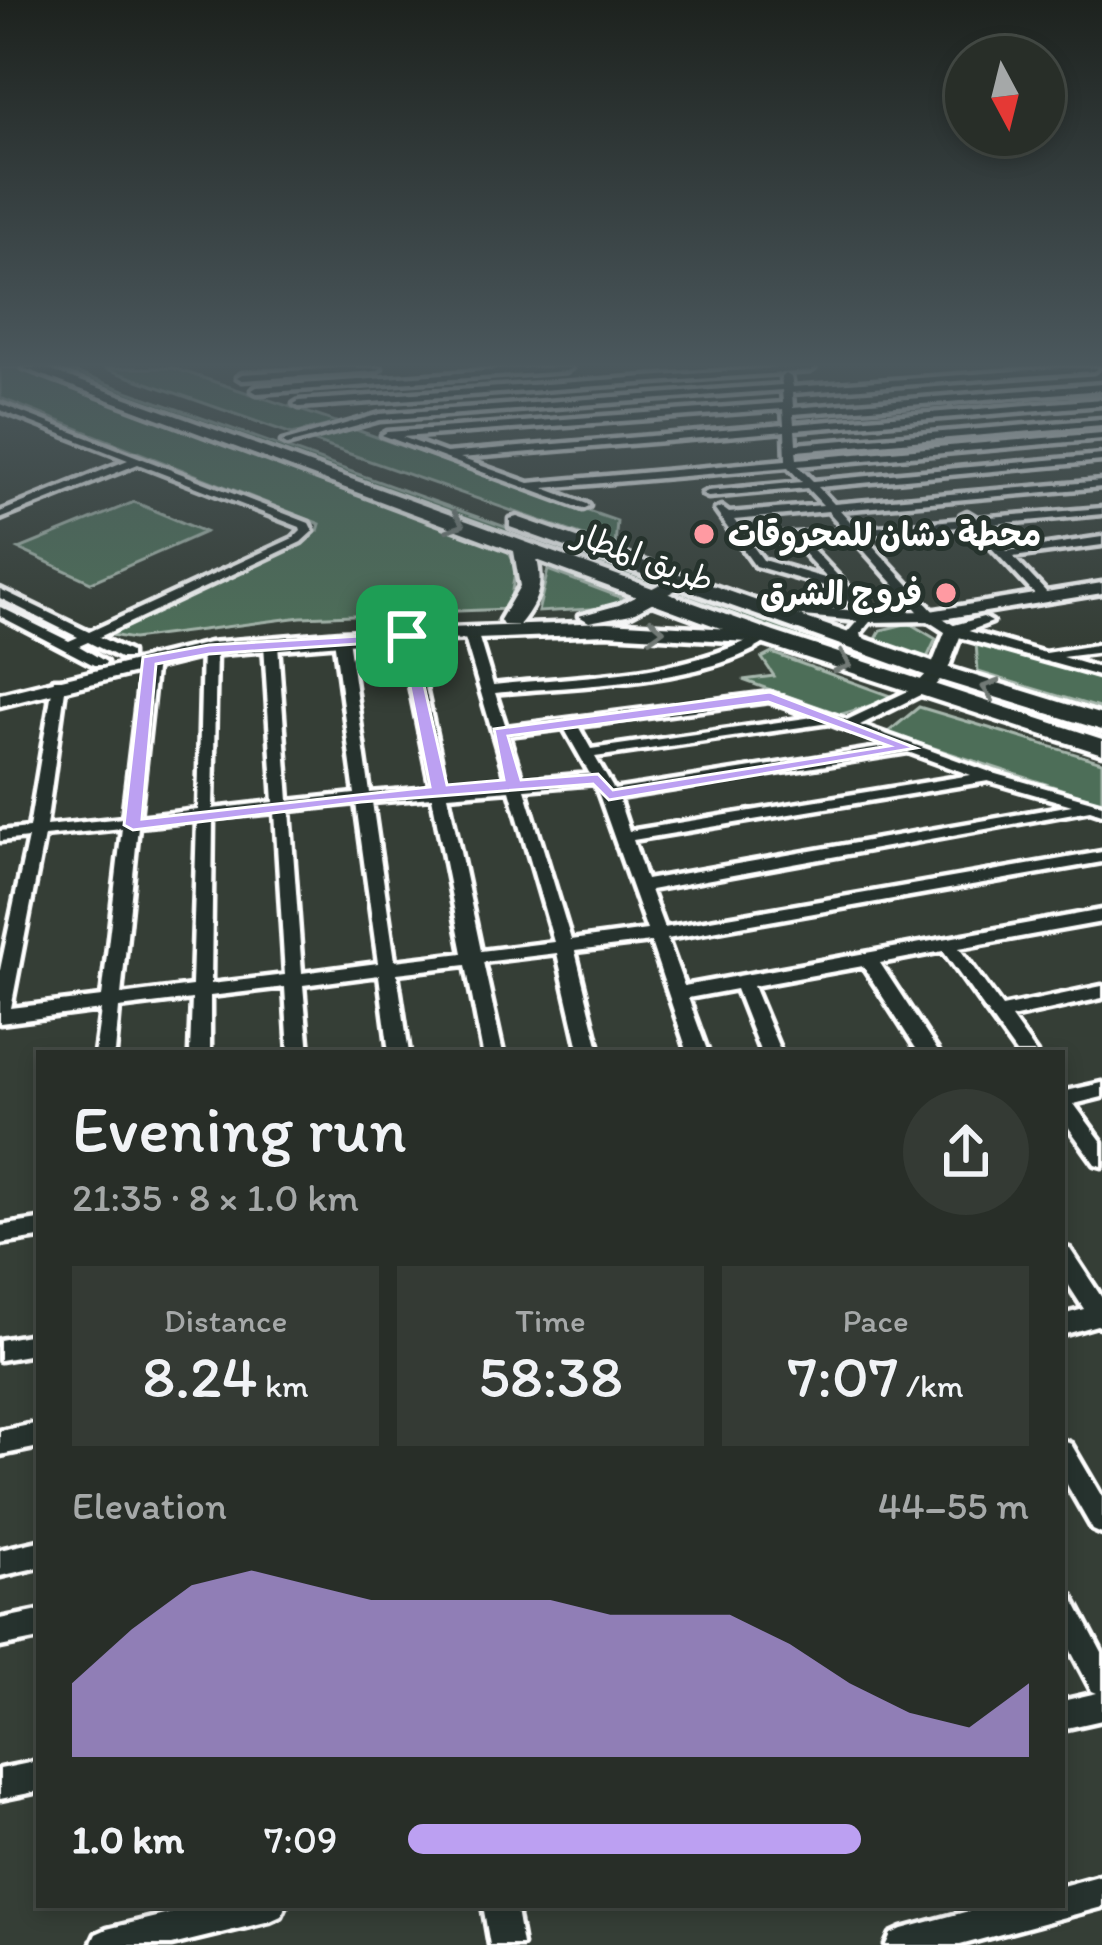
<!DOCTYPE html>
<meta charset="utf-8">
<style>
body{margin:0;font-family:Itim,"Playpen Sans Arabic",sans-serif;background:#343a34;color:#f1f3f6;height:100vh;display:flex;flex-direction:column;font-size:45px;white-space:nowrap}
*{box-sizing:border-box;margin:0}
p{font-size:39px;color:#a5a8a8}
.icon{flex:none;width:66px;height:66px;fill:none;stroke:currentColor;stroke-width:2;stroke-linecap:round;stroke-linejoin:round}
.map{position:relative;flex:1;overflow:hidden}
.sheet{position:absolute;left:36px;top:1050px;width:1029px;height:858px;display:flex;flex-direction:column;background:#282e28;border-radius:0px;box-shadow:0 6px 18px #0003,0 0 0 3px #444a45}
.sheet>*{flex:none}
.needle{width:78px;rotate:173deg}
.controls{position:absolute;left:945px;top:36px;display:grid;gap:24px}
.controls a{display:grid;place-items:center;width:120px;height:120px;border-radius:50%;background:#282e28;box-shadow:0 6px 18px #0003,0 0 0 3px #444a45;font-size:60px}
.pin{position:absolute;display:grid;place-items:center;width:102px;height:102px;color:#fff;margin:-51px;border-radius:24px;box-shadow:0 6px 18px #0006}
.round{display:grid;place-items:center;flex:none;width:126px;height:126px;border-radius:63px;background:#343a34}
.head{display:flex;align-items:center;justify-content:space-between;height:204px;padding:0 36px}
h1{font-size:66px;font-weight:600;line-height:90px}
.metrics{display:grid;grid-template-columns:repeat(3,1fr);gap:18px;height:204px;padding:12px 36px}
.metrics div{display:grid;align-content:center;border-radius:0px;background:#343a34;text-align:center}
.metrics b{font-size:60px;font-weight:600}
.metrics small{font-size:33px;font-weight:400}
.metrics p{font-size:33px}
.chart{height:336px;padding:24px 36px}
.chart p{display:flex;justify-content:space-between}
.chart svg{width:100%;height:216px;margin-top:12px;fill:#bca0f2;opacity:.7}
ul{padding:0 36px;list-style:none;font-size:39px}
li{display:grid;grid-template-columns:192px 144px 1fr;align-items:center;height:90px}
li i{height:30px;border-radius:15px;background:#bca0f2}
.map>svg:first-child{display:block}
</style>
<div class="map">
<svg width="1102" height="1945" viewBox="0 0 1102 1945">
<rect width="100%" height="100%" fill="#353e36"/>
<filter id="ink" filterUnits="userSpaceOnUse"><feTurbulence type="fractalNoise" baseFrequency=".00833" numOctaves="2"/><feDisplacementMap in="SourceGraphic" scale="24" xChannelSelector="R" yChannelSelector="G"/><feConvolveMatrix kernelMatrix="1 2 1 2 8 2 1 2 1" color-interpolation-filters="sRGB"/></filter>
<g filter="url(#ink)">
<g fill="#4e6e58" stroke="#a6b6ac" stroke-width="3">
<path d="M 0,368 L 17,368 L 508,551 L 516,566 L 509,609 L 301,617 L 133,639 L 111,635 L 112,628 L 318,531 L 320,524 L 0,398 Z"/>
<path d="M 45,368 L 63,368 L 658,582 L 650,587 Z"/>
<path d="M 104,368 L 173,368 L 339,423 L 292,434 Z"/>
<path d="M 345,426 L 617,521 L 615,547 L 307,439 Z"/>
<path d="M 134,502 L 205,532 L 91,582 L 19,549 Z"/>
<path d="M 548,570 L 628,600 L 608,608 L 538,612 Z"/>
<path d="M 682,593 L 914,671 L 908,676 L 678,596 Z"/>
<path d="M 909,623 L 936,639 L 926,660 L 875,641 L 881,630 Z"/>
<path d="M 976,642 L 1102,678 L 1102,709 L 978,672 Z"/>
<path d="M 772,653 L 896,698 L 839,715 L 743,680 L 774,676 L 762,658 Z"/>
<path d="M 919,707 L 1102,762 L 1102,802 L 887,733 Z"/>
</g>
<g fill="none" stroke-linecap="round" stroke-linejoin="round">
<defs>
<g id="minor">
<path d="M 340,368 L 381,368 L 376,371 L 242,380 L 237,377 L 242,374 Z"/>
<path d="M 532,368 L 571,368 L 566,371 L 257,393 L 252,390 L 257,387 Z"/>
<path d="M 776,368 L 815,368 L 810,371 L 299,407 L 294,404 L 299,401 Z"/>
<path d="M 1060,368 L 1098,368 L 1093,371 L 792,393 L 793,408 L 1102,384 L 1102,390 L 793,414 L 794,424 L 1102,399 L 1102,405 L 795,430 L 796,444 L 1102,419 L 1102,425 L 796,451 L 797,459 L 1102,433 L 1102,439 L 798,466 L 813,481 L 1102,455 L 1102,461 L 818,487 L 834,504 L 1102,481 L 1102,487 L 840,510 L 857,529 L 965,519 L 961,515 L 967,512 L 977,518 L 1102,508 L 1102,514 L 983,525 L 1007,551 L 1102,537 L 1102,545 L 1013,557 L 1048,594 L 1048,600 L 1040,600 L 971,526 L 863,535 L 935,613 L 958,628 L 1045,653 L 1102,644 L 1102,652 L 1062,657 L 1102,669 L 1102,677 L 948,634 L 925,619 L 851,536 L 804,540 L 872,612 L 874,617 L 861,633 L 863,643 L 856,647 L 851,646 L 847,633 L 861,617 L 838,590 L 755,566 L 715,510 L 721,507 L 729,513 L 823,505 L 807,488 L 708,497 L 702,494 L 708,491 L 802,482 L 788,467 L 544,488 L 587,504 L 589,506 L 583,509 L 382,435 L 387,432 L 783,403 L 782,390 L 380,420 L 287,445 L 282,442 L 380,414 L 782,385 L 781,377 L 786,374 L 791,377 L 793,387 ZM 783,409 L 784,425 L 446,453 L 402,437 ZM 785,431 L 786,460 L 529,483 L 460,458 ZM 828,511 L 845,530 L 747,538 L 734,520 ZM 792,541 L 828,579 L 763,560 L 752,545 Z"/>
<path d="M 0,404 L 309,523 L 313,531 L 301,542 L 99,637 L 130,652 L 130,658 L 120,658 L 88,642 L 79,646 L 106,662 L 104,665 L 94,665 L 0,616 L 0,607 L 69,641 L 78,637 L 0,598 L 0,589 L 89,632 L 293,538 L 301,530 L 300,527 L 138,464 L 0,519 L 0,512 L 128,460 L 0,410 Z"/>
<path d="M 471,631 L 478,635 L 493,685 C 583,675 680,677 761,634 L 773,637 C 711,685 573,685 495,693 L 506,727 L 770,693 L 847,720 L 921,685 L 926,686 L 926,692 L 860,725 L 993,773 L 1102,804 L 1102,814 L 1090,810 L 650,890 L 664,928 L 1102,852 L 1102,862 L 667,939 L 684,986 L 1102,910 L 1102,922 L 959,948 L 1002,1007 L 1102,986 L 1102,998 L 1011,1018 L 1036,1053 L 1016,1053 L 943,951 L 880,963 L 939,1053 L 919,1053 L 863,966 L 753,986 L 781,1053 L 761,1053 L 736,989 L 688,998 L 708,1053 L 688,1053 L 651,942 L 575,951 L 600,1053 L 580,1053 L 557,953 L 483,962 L 503,1053 L 483,1053 L 466,965 L 397,973 L 409,1053 L 389,1053 L 379,975 L 303,985 L 309,1053 L 289,1053 L 285,987 L 210,996 L 210,1053 L 190,1053 L 192,999 L 119,1008 L 115,1053 L 95,1053 L 101,1010 L 0,1023 L 0,970 L 28,838 L 0,841 L 0,831 L 29,828 L 54,679 L 64,679 L 66,682 L 46,826 L 123,818 L 142,661 L 149,657 L 156,661 L 139,817 L 198,810 L 202,649 L 209,645 L 216,649 L 213,809 L 274,802 L 264,644 L 271,640 L 278,644 L 289,801 L 355,794 L 334,638 L 341,634 L 348,638 L 370,793 L 431,788 L 400,636 L 407,632 L 414,636 L 446,786 L 507,781 L 464,635 ZM 769,701 L 813,717 L 591,749 L 578,726 ZM 829,723 L 891,746 L 614,790 L 595,757 ZM 564,728 L 590,774 L 522,780 L 508,735 ZM 908,752 L 971,775 L 629,831 L 618,798 ZM 988,781 L 1072,805 L 646,880 L 633,840 ZM 595,783 L 647,930 L 571,940 L 525,789 ZM 510,790 L 554,942 L 481,951 L 448,795 ZM 432,797 L 463,953 L 395,961 L 372,802 ZM 356,803 L 378,963 L 302,973 L 290,810 ZM 275,812 L 285,975 L 211,984 L 213,818 ZM 197,820 L 192,986 L 121,995 L 138,826 ZM 122,828 L 102,997 L 11,1008 L 44,836 Z"/>
<path d="M 1102,1083 L 1102,1097 L 1074,1104 L 1102,1142 L 1102,1166 L 1095,1164 L 1062,1118 L 1062,1092 Z"/>
<path d="M 39,1220 L 39,1238 L 0,1244 L 0,1226 Z"/>
<path d="M 1062,1247 L 1070,1249 L 1102,1298 L 1102,1327 L 1097,1325 L 1062,1335 L 1062,1315 L 1084,1309 L 1062,1275 Z"/>
<path d="M 39,1333 L 39,1353 L 0,1360 L 0,1340 Z"/>
<path d="M 39,1423 L 39,1447 L 0,1455 L 0,1431 Z"/>
<path d="M 1062,1440 L 1071,1444 L 1102,1497 L 1102,1534 L 1093,1530 L 1062,1476 Z"/>
<path d="M 39,1541 L 39,1567 L 0,1576 L 0,1550 Z"/>
<path d="M 1062,1592 L 1072,1596 L 1102,1653 L 1102,1720 L 1062,1729 L 1062,1701 L 1097,1693 L 1092,1691 L 1062,1634 Z"/>
<path d="M 39,1611 L 39,1639 L 0,1647 L 0,1619 Z"/>
<path d="M 39,1761 L 39,1791 L 0,1799 L 0,1769 Z"/>
<path d="M 1102,1875 L 1102,1907 L 960,1945 L 886,1945 L 891,1934 L 902,1929 L 991,1905 L 1062,1905 L 1062,1886 Z"/>
<path d="M 205,1905 L 286,1905 L 281,1916 L 270,1921 L 172,1945 L 91,1945 L 96,1934 L 107,1929 Z"/>
<path d="M 483,1905 L 515,1905 L 522,1945 L 490,1945 Z"/>
</g>
<g id="secondary">
<path d="M 1102,583 L 1102,593 L 930,621 L 868,622 L 750,611 L 742,606 L 750,601 L 868,612 L 930,611 Z"/>
<path d="M 983,617 L 992,622 L 961,634 L 947,672 L 928,693 L 914,693 L 912,689 L 930,670 L 947,627 Z"/>
</g>
<g id="primary">
<path d="M 678,575 L 687,581 L 685,585 L 631,614 L 589,622 L 579,616 L 619,605 Z"/>
<path d="M 607,622 L 766,631 L 776,637 L 766,643 L 607,634 L 341,644 L 209,655 L 0,706 L 0,694 L 209,643 L 341,632 Z"/>
</g>
<g id="trunk">
<path d="M 24,368 L 44,368 L 774,632 L 1102,739 L 1102,754 L 758,642 L 537,560 C 544,587 536,604 519,625 L 503,625 L 500,620 L 520,586 L 514,551 Z"/>
<path d="M 517,517 L 946,667 L 1102,715 L 1102,730 L 930,677 L 510,527 L 510,519 Z"/>
</g>
</defs>
<use href="#minor" stroke="#fff" stroke-width="9"/>
<use href="#secondary" stroke="#fff" stroke-width="9"/>
<use href="#primary" stroke="#fff" stroke-width="9"/>
<use href="#trunk" stroke="#fff" stroke-width="9"/>
<use href="#minor" fill="#26332d" fill-rule="evenodd"/>
<use href="#secondary" fill="#26332d" fill-rule="evenodd"/>
<use href="#primary" fill="#26332d" fill-rule="evenodd"/>
<use href="#trunk" fill="#26332d" fill-rule="evenodd"/>
</g>
<defs><path id="oneway-chevron" d="M-2-3.5L2.5 0L-2 3.5" fill="none" stroke-width="1.6" stroke-linecap="round" stroke-linejoin="round" transform="scale(3)"/></defs>
<g stroke="#727a76">
<use href="#oneway-chevron" transform="translate(456 523) rotate(20)"/>
<use href="#oneway-chevron" transform="translate(656 630) rotate(3)"/>
<use href="#oneway-chevron" transform="translate(843 663) rotate(19)"/>
<use href="#oneway-chevron" transform="translate(990 689) rotate(-163)"/>
</g>
</g>
<linearGradient id="sky" x2="0" y2="1"><stop stop-color="#1d221e"/><stop offset="0.57" stop-color="#4b585d"/><stop offset="1" stop-color="#4b585d" stop-opacity="0"/></linearGradient>
<rect width="1102" height="640" fill="url(#sky)"/>
<path fill="#bca0f2" stroke="#fff" stroke-width="3" fill-rule="evenodd" d="M 412,633 L 447,785 L 504,780 L 494,729 L 770,692 L 916,748 L 609,800 L 593,784 L 361,802 L 133,830 L 124,825 L 143,657 L 209,645 ZM 401,641 L 430,787 L 142,819 L 156,664 L 209,654 ZM 768,702 L 889,746 L 613,790 L 598,774 L 521,780 L 508,736 Z"/>
<g fill="#ff9aa2" stroke="#26332d" stroke-width="4.5">
<circle cx="704" cy="534" r="12"/>
<circle cx="946" cy="593" r="12"/>
</g>
<g text-anchor="middle" dominant-baseline="central" stroke-width="10" stroke-linejoin="round" paint-order="stroke">
<g font-size="33" font-weight="bold" fill="#fff" stroke="#26332d" text-anchor="start">
<text x="728" y="534">محطة دشان للمحروقات</text>
<text x="922" y="593" text-anchor="end">فروج الشرق</text>
</g>
<g font-size="33" fill="#fff" stroke="#26332d">
<text transform="translate(644 557) rotate(20)">طريق المطار</text>
</g>
</g>
</svg>
<div class="controls">
<a><svg class="needle" viewBox="-14 -14 28 28"><path d="M0-13l5 13h-10z" fill="#e53935"/><path d="M0 13l5-13h-10z" fill="#a5a8a8"/></svg></a>
</div>
<div class="pin" style="left:407px;top:636px;background:#1e9e55"><svg class="icon" aria-label="arrive" viewBox="0 0 24 24"><path d="M6 21V4h12l-3 4 3 4H6"/></svg></div>
<section class="sheet">
<div class="head"><div><h1>Evening run</h1><p>21:35 · 8 × 1.0 km</p></div><a class="round"><svg class="icon" aria-label="share" viewBox="0 0 24 24"><path d="M12 15V3M7 8l5-5 5 5M5 13v7h14v-7"/></svg></a></div>
<div class="metrics">
<div><p>Distance</p><b>8.24<small> km</small></b></div>
<div><p>Time</p><b>58:38</b></div>
<div><p>Pace</p><b>7:07<small> /km</small></b></div>
</div>
<div class="chart"><p><span>Elevation</span>44–55 m</p>
<svg viewBox="0 0 160 44" preserveAspectRatio="none"><path d="M0 44V29L10 18L20 9L30 6L40 9L50 12L60 12L70 12L80 12L90 15L100 15L110 15L120 21L130 29L140 35L150 38L160 29V44z"/></svg>
</div>
<ul>
<li><b>1.0 km</b>7:09<i style="width:73%"></i></li>
</ul>
</section>
</div>
